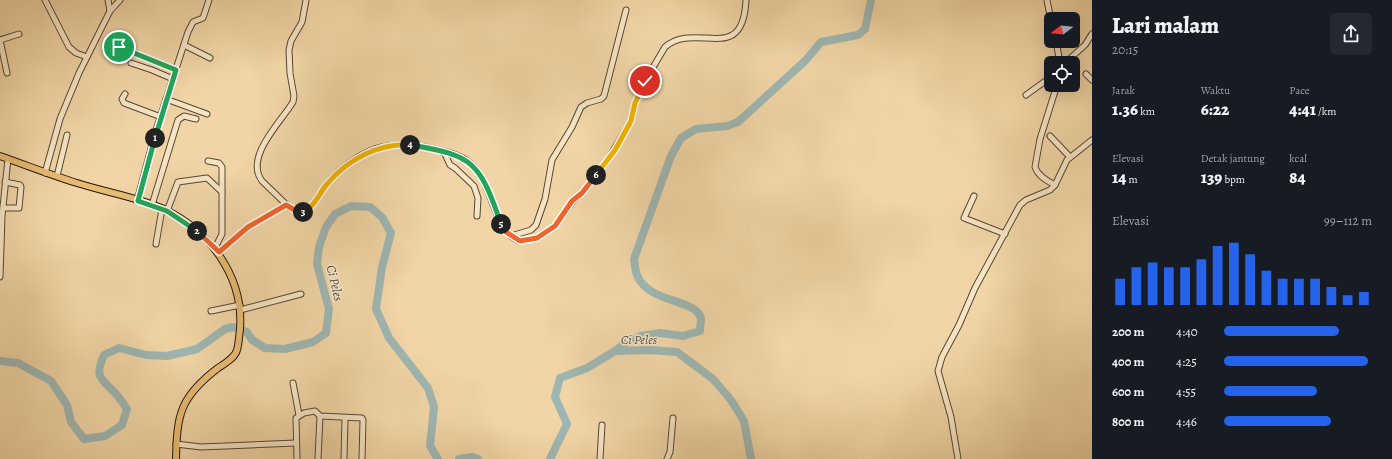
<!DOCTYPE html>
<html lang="id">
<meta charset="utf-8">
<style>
body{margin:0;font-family:Alegreya,serif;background:#242831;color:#f1f3f6;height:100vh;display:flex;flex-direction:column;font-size:15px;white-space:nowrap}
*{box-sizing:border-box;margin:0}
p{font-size:13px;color:#9ea1a6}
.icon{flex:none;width:22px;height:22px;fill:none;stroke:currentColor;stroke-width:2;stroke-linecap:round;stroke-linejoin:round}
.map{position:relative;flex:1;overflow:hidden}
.panel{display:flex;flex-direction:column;background:#171b24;width:300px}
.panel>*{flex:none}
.needle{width:26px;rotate:254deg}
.buttons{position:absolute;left:1044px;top:12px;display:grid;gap:8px}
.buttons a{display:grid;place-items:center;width:36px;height:36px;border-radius:6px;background:#171b24;box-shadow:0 4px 16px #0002;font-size:20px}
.pin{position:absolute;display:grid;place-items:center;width:34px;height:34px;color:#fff;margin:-17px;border:2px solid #fff;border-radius:50%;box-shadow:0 1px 4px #0007}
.km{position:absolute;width:20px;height:20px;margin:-10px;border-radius:50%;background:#222;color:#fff;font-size:11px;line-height:20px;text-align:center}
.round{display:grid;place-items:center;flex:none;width:42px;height:42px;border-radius:6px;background:#242831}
.summary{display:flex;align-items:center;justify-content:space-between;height:68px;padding:0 20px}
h1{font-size:22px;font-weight:800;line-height:30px}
.metrics{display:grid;grid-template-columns:repeat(3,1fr);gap:6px;height:68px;padding:4px 20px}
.metrics div{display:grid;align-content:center}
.metrics b{font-size:17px;font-weight:800}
.metrics small{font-size:11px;font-weight:400}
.metrics p{font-size:11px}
.chart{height:112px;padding:8px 20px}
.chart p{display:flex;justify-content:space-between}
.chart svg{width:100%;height:72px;margin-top:4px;stroke:#2563eb;stroke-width:6}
ul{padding:0 20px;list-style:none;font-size:13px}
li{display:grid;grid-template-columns:64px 48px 1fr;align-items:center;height:30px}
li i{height:10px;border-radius:5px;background:#2563eb}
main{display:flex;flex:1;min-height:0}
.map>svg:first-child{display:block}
</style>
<main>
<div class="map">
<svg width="1092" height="459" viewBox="0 0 1092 459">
<rect width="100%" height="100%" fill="#f1d5a6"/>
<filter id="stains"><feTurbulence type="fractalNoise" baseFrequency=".005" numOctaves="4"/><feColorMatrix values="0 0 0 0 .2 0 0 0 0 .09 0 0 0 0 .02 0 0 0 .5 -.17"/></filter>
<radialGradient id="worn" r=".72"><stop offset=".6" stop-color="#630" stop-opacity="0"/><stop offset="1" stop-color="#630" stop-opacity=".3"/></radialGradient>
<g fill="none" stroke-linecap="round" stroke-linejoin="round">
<g stroke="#9eb6b1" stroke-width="8">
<path d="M 615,351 L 625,343 L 641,336 L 660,333 L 683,336 L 700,331 C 700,327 701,322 701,319 C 697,298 648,304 637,275 C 635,270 635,264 634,259 L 671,156 L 681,138 L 696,129 L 727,126 L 738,122 L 805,61 L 821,42 L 858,35 L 865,29 L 871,0"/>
<path d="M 0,361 L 18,363 L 51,381 L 67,405 L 71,422 L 84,439 L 105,436 L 122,425 L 127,409 C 124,404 120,399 116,394 C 101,378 94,378 104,355 L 119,348 L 146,355 L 167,356 L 197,349 L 225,329 L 233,327 L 247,332 L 252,340 L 265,348 L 285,349 L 313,342 L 326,333 L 329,309 L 317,264 L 319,247 L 326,227 L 335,214 L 351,206 L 370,207 L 382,217 L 391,233 L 382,267 L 376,309 L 389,338 L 428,388 L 434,407 L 430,446 L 438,459"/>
<path d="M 459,459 L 472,457 L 478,459"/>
<path d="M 550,459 L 567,424 L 555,397 L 560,378 L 587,368 L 615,351 L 650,350 L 677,352 L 713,379 L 731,400 L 744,421 L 751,459"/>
</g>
<defs>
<g id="minor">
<path d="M 45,0 L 69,47 L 76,53 L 87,57"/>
<path d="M 108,0 L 110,11"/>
<path d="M 306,0 L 302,22 L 291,41 L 289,50 L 290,73 L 294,96 L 293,102 C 281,122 244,157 262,181 L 290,208 L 303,212 C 314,208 320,192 327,184 C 337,171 355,157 370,151 C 386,143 408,145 425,147 C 439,150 459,153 470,163 C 495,185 491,228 519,241 L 537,238 L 555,226 L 573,201 L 582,193 L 607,161 L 631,121 L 635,103 L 645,81 L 665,47 C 696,20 743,67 746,0"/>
<path d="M 1047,0 L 1051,21"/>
<path d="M 0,40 L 7,73"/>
<path d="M 0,40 L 19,34"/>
<path d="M 1056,41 L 1060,63"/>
<path d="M 184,45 L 210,58"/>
<path d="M 119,47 L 176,70"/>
<path d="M 131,63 L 152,70 L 173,79"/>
<path d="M 1065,63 L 1085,45 L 1092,34"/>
<path d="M 1086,74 L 1092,80"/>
<path d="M 125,94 L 122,99 L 124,103 L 161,117"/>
<path d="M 1026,95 L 1051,77"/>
<path d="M 166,99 L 207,114"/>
<path d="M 1050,136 L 1070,157"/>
<path d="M 444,152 L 450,165 L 455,168 L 474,186 L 478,198 L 477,216"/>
<path d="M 208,161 L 219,163 L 222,167 L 222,234 L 215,248"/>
<path d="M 45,173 L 60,119 L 79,73 L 110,11 L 120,0"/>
<path d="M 57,176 L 67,135"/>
<path d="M 1055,185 C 1047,181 1038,176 1035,167 L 1040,139 L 1057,85"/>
<path d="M 974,196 L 964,218 L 1005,234"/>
<path d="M 137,201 L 156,130 L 188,32 L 193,22 L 203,18 L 209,0"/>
<path d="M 152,205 L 178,120 L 184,116 L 196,119"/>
<path d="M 3,208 L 19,208 L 21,187 L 20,185 L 5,182"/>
<path d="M 167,211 L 178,182 L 207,178 L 222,192"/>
<path d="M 511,236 L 531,230 L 536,225 L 545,199 L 552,160 L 572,127 L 581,107 L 587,103 L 601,99 L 604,96 L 626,10"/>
<path d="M 156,244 L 162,209"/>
<path d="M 219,252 L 248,227 L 286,205"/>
<path d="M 0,277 L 2,216 L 8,159"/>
<path d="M 240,310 L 301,294"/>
<path d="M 211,311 L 240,305"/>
<path d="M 293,383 L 299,415"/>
<path d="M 176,444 L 201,447 L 296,443"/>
<path d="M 297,459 L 296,418 L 304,413 L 315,411 L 320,416 L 362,418 L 363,420 L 362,459"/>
<path d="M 318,459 L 320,416"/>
<path d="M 344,459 L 345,418"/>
<path d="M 600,459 L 602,425"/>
<path d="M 667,459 L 670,452 L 673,418"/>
<path d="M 958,459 L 951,417 L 938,371 L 942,357 L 959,325 L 975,288 L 1020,205 L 1026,200 L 1050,190 L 1055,185 L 1067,160 L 1092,140"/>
</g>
<path id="major" d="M 0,156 C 26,165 51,175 77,183 C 105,192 137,197 164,209 C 210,231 244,277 240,329 C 239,336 239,343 237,350 C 235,358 224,364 218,368 C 180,397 177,414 176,459"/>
</defs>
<use href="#minor" stroke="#554732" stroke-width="7"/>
<use href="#major" stroke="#21180c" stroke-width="8"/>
<use href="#minor" stroke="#f6e4c5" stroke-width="5"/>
<use href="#major" stroke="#e8ba73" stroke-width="6"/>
</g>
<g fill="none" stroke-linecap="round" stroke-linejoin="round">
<defs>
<path id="split-1" d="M 119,47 L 176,70 L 155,138"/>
<path id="split-2" d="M 155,138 L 138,201 L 167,211 L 197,231"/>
<path id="split-3" d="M 197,231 L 219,252 L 248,227 L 286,205 L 298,212 L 303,212"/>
<path id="split-4" d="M 303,212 C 314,208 320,192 327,184 C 347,160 378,143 410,145"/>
<path id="split-5" d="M 410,145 C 474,155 480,163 501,224"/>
<path id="split-6" d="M 501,224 L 506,232 L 520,241 L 537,238 L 555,226 L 572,201 L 582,193 L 596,175"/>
<path id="split-7" d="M 596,175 L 615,150 L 631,121 L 635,103 L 645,81"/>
</defs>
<use href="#split-1" stroke="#fff" stroke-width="8"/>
<use href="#split-2" stroke="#fff" stroke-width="8"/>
<use href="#split-3" stroke="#fff" stroke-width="8"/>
<use href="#split-4" stroke="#fff" stroke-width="8"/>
<use href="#split-5" stroke="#fff" stroke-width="8"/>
<use href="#split-6" stroke="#fff" stroke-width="8"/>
<use href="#split-7" stroke="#fff" stroke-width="8"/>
<use href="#split-1" stroke="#22a559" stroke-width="5"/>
<use href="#split-2" stroke="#22a559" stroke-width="5"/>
<use href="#split-3" stroke="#f0652b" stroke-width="5"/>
<use href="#split-4" stroke="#f5b400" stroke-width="5"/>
<use href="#split-5" stroke="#22a559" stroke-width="5"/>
<use href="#split-6" stroke="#f0652b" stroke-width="5"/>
<use href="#split-7" stroke="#f5b400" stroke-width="5"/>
</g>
<g text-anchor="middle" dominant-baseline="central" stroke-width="3" stroke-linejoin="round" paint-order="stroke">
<g font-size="13" font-style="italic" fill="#4d4f46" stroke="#f6e4c5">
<text transform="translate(335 283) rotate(77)">Ci Peles</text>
<text x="639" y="339">Ci Peles</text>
</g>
</g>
<rect width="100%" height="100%" filter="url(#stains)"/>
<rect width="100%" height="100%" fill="url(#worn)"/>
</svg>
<div class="buttons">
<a><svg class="needle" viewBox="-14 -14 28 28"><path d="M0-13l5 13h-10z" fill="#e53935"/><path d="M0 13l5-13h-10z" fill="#9ea1a6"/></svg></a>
<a><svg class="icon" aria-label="locate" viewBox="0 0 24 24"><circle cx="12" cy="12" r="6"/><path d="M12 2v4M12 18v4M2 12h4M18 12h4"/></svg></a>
</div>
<div class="pin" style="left:119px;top:47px;background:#1e9e55"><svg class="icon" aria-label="arrive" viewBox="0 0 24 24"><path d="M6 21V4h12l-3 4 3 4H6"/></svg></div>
<div class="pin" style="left:645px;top:81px;background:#d93025"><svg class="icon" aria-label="check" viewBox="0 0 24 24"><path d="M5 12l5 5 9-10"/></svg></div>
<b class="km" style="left:155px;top:138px">1</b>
<b class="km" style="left:197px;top:231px">2</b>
<b class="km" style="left:303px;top:212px">3</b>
<b class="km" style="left:410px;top:145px">4</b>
<b class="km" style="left:501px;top:224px">5</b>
<b class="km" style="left:596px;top:175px">6</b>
</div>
<section class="panel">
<div class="summary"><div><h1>Lari malam</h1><p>20:15</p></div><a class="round"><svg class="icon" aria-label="share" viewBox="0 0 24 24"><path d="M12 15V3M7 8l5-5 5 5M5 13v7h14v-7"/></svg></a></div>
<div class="metrics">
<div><p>Jarak</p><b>1.36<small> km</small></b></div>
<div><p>Waktu</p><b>6:22</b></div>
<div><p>Pace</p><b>4:41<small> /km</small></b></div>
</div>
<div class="metrics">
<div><p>Elevasi</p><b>14<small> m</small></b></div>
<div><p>Detak jantung</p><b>139<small> bpm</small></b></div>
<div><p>kcal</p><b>84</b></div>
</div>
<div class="chart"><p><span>Elevasi</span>99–112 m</p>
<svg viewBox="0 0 160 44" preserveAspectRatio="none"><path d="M5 44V28M15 44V21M25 44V18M35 44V21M45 44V21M55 44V16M65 44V8M75 44V6M85 44V13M95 44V23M105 44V28M115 44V28M125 44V28M135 44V33M145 44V38M155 44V36"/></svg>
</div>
<ul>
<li><b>200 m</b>4:40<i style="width:78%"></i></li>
<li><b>400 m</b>4:25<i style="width:97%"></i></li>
<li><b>600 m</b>4:55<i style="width:63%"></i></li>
<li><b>800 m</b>4:46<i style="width:72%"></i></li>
</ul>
</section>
</main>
